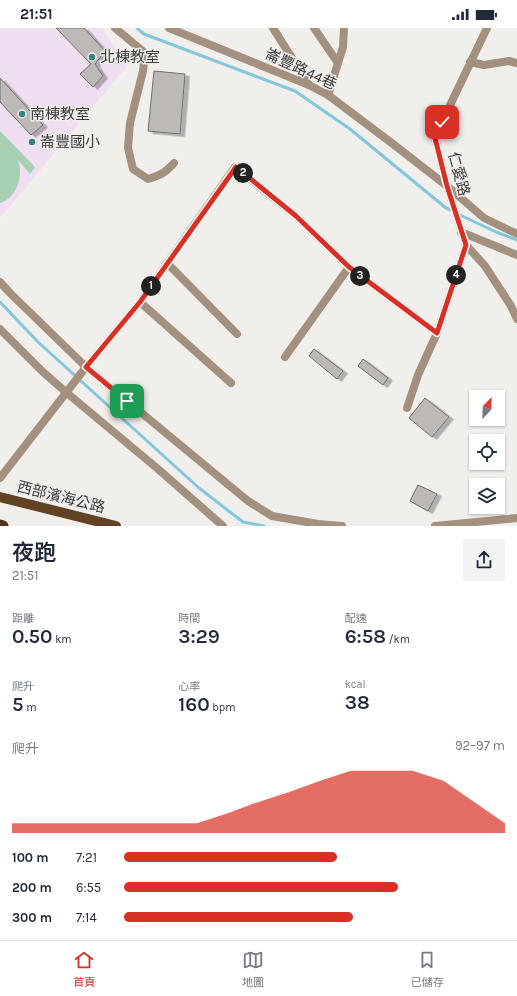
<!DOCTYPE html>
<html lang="zh-TW">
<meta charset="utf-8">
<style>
body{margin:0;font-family:Karla,"Noto Sans TC",sans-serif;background:#f2f2f3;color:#1f2937;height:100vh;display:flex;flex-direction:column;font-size:15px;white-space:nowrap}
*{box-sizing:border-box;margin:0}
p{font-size:13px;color:#747a83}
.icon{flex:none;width:22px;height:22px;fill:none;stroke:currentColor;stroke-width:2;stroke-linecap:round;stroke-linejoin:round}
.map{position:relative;height:498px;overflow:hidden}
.side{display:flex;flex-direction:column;background:#fff;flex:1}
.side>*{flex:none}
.needle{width:26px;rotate:23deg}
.controls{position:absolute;left:469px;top:362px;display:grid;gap:8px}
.controls a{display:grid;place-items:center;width:36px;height:36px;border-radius:0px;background:#fff;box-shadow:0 1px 3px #0004;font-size:20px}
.pin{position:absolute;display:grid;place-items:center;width:34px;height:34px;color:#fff;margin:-17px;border-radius:8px;box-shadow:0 2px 6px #0006}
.km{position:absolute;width:20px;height:20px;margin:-10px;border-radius:50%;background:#222;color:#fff;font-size:11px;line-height:20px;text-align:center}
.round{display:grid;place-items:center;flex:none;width:42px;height:42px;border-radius:0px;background:#f2f2f3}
.headline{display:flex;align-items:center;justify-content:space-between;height:68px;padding:0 12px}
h1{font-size:22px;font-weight:600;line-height:30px}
.metrics{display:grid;grid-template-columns:repeat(3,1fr);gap:6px;height:68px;padding:4px 12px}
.metrics div{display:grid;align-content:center}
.metrics b{font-size:20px;font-weight:600}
.metrics small{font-size:11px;font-weight:400}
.metrics p{font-size:11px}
.chart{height:112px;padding:8px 12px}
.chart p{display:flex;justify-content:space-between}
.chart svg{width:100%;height:72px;margin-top:4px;fill:#d93025;opacity:.7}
ul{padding:0 12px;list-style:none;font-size:13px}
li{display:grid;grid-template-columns:64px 48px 1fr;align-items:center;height:30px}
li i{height:10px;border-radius:5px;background:#d93025}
.status{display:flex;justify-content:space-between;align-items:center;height:28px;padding:0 20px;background:#fff;direction:ltr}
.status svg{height:11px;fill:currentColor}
.tab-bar{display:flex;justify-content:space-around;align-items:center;height:56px;border-top:1px solid #e0e1e3;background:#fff;font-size:11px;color:#747a83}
.tab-bar a{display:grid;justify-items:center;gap:2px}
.tab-bar .active{color:#d93025}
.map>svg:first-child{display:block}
</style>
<div class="status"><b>21:51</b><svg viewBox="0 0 49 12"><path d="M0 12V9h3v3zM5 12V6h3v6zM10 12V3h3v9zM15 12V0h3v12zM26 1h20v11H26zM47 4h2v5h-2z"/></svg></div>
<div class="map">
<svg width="517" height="498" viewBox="0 0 517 498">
<defs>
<filter id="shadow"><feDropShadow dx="4.5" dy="2.5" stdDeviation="0" flood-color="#0004"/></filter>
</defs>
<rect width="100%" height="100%" fill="#f1efec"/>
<path fill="#f0dff1" d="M 0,0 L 102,0 L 127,38 L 0,190 Z"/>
<path fill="#a6cfb3" d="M 0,103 L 35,139 L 30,146 L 18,132 C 19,136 20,140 20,144 C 20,157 13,171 0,175 Z"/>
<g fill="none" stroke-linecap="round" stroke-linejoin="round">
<g stroke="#83c6de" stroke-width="3">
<path d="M 137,0 L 144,6 L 295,63 L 350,101 L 446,180 L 453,183"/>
<path d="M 458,186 L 496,204 L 517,212"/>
<path d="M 0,274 L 38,314 L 199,460 L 243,494 L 264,498"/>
</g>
</g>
<g fill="#bcb9b7" stroke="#716e6c" filter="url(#shadow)">
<path d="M 56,0 L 84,0 L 105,23 L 95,36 L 103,48 L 93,59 L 80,46 L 91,36 Z"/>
<path d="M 154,43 L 185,46 L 180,106 L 148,103 Z"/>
<path d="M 0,50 L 43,97 L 31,107 L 0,74 Z"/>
<path d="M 314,321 L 343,343 L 337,351 L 309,328 Z"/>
<path d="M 363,331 L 388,350 L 383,357 L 358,338 Z"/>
<path d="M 425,370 L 449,389 L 432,409 L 409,390 Z"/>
<path d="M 418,457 L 437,466 L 428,483 L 410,473 Z"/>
</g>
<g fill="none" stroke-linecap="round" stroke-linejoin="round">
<g stroke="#a3907e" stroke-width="8">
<path d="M 115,0 L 145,25 L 143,43 L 130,95 L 128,120 L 133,141 L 148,151 C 161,147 165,145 174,135"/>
<path d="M 169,0 L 309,57 L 328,67 L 393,116 L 447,158 L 484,190 L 517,206"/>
<path d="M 273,0 L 309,57"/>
<path d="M 314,0 L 338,35"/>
<path d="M 470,34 L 484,37 L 509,33 L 517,35"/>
<path d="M 328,67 L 343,19 L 344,0"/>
<path d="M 461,204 L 517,227"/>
<path d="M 167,235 L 237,306"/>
<path d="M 0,254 L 10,265 L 86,339 L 248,473 L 272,488 L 318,496 L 342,498"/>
<path d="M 140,274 L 231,355"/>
<path d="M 0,301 L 43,344 L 67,365 L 158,441 L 223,498"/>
<path d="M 285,329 L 349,239"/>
<path d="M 407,380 L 418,347 L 437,305 L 466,217"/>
<path d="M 0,450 L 86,339 L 140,274 L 235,139 L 296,188 L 349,239 L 437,305"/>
<path d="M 435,498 L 517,490"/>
</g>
<path stroke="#a3907e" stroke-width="8" d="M 487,0 L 442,94 L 435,110 L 447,158 L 466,217 L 485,238 L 511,278 L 517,291"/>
<path stroke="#624222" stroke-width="10" d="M 0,469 L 116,498"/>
<path stroke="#543616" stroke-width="11" d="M 0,497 L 3,498"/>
</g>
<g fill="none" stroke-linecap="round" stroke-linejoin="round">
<defs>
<path id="route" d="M 127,373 L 86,339 L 140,274 L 236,139 L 296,188 L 349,239 L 437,305 L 466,217 L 447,158 L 435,110 L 442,94"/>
</defs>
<use href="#route" stroke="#fff" stroke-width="8"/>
<use href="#route" stroke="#d93025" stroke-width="5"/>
</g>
<g fill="#3a827e" stroke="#f1efec" stroke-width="1.5">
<circle cx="92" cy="29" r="4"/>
<circle cx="22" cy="86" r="4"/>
<circle cx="32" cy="114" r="4"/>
</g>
<g text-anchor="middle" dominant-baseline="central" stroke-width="3" stroke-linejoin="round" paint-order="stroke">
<g font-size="15" fill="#3d3c3b" stroke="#f1efec" text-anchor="start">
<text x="100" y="29">北棟教室</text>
<text x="30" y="86">南棟教室</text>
<text x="40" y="114">崙豐國小</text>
</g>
<g font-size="15" fill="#3d3c3b" stroke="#f1efec">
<text transform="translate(301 41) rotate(25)">崙豐路44巷</text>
<text transform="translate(459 146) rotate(75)">仁愛路</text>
<text transform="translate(61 469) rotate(14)">西部濱海公路</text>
</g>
</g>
</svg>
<div class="controls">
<a><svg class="needle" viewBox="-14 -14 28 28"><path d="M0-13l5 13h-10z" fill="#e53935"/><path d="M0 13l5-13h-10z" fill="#747a83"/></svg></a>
<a><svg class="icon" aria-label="locate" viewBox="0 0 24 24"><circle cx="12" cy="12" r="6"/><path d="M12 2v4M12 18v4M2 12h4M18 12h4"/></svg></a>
<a><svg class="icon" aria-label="layers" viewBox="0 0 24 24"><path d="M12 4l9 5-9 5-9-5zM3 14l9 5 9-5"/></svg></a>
</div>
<div class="pin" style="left:127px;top:373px;background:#1e9e55"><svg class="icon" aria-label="arrive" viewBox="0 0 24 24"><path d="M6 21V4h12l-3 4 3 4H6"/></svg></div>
<div class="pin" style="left:442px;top:94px;background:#d93025"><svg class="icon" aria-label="check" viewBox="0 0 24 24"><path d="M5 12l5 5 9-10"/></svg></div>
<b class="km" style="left:151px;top:258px">1</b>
<b class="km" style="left:243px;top:145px">2</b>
<b class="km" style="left:360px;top:248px">3</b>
<b class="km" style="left:456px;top:247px">4</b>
</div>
<section class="side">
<div class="headline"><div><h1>夜跑</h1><p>21:51</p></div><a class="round"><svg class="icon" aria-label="share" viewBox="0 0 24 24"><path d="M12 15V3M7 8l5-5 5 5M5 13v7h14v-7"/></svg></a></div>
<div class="metrics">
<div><p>距離</p><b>0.50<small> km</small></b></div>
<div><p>時間</p><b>3:29</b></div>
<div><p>配速</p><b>6:58<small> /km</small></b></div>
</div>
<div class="metrics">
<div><p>爬升</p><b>5<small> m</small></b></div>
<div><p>心率</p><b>160<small> bpm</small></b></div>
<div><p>kcal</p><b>38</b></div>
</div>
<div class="chart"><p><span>爬升</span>92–97 m</p>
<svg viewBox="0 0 160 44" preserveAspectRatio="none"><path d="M0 44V38L10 38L20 38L30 38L40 38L50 38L60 38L70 32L80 25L90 19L100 12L110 6L120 6L130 6L140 12L150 25L160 38V44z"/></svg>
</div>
<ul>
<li><b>100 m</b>7:21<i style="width:56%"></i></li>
<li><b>200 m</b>6:55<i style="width:72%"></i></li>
<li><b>300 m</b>7:14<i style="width:60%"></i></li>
</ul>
</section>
<nav class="tab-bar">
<a class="active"><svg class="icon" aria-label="home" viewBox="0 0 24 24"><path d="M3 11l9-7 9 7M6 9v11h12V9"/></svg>首頁</a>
<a><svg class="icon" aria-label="map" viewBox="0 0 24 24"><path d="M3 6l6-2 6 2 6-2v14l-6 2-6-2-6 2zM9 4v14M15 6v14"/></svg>地圖</a>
<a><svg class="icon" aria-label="saved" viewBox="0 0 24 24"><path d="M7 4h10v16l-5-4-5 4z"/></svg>已儲存</a>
</nav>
